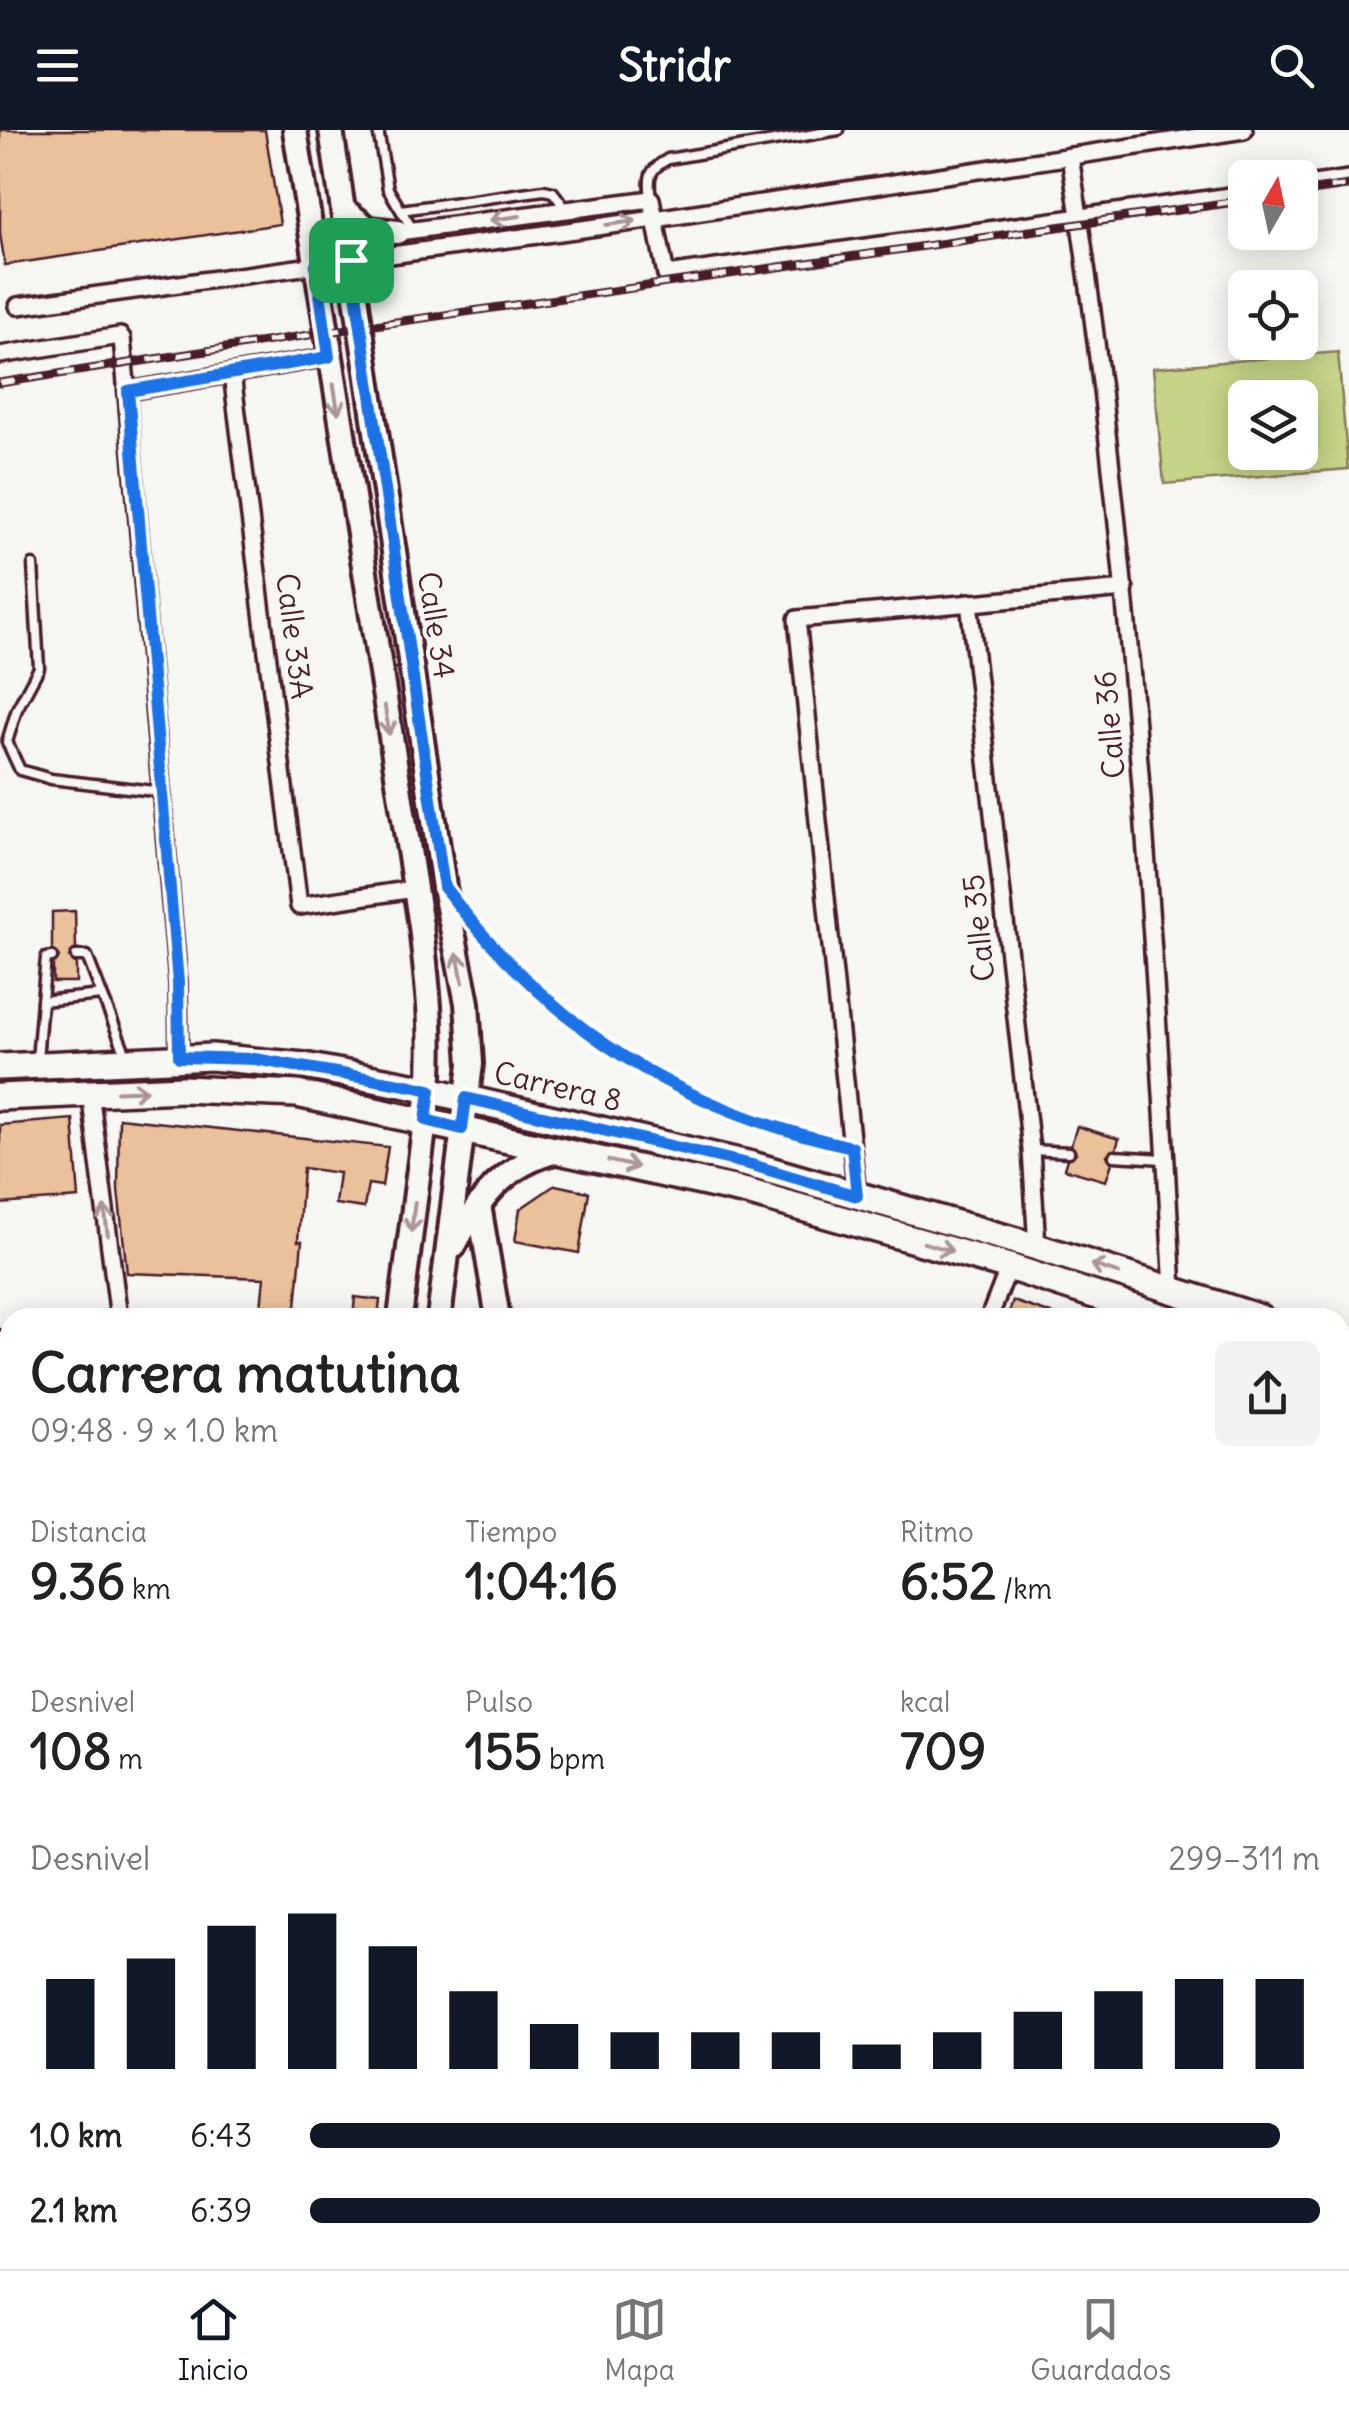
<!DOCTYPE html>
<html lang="es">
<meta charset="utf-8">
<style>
body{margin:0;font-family:Delius,sans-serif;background:#f2f2f2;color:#222;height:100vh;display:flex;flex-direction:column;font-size:38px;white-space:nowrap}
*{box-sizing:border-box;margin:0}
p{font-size:32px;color:#767676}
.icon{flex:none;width:55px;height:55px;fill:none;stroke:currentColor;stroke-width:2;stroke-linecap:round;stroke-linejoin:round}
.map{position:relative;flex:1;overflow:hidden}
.panel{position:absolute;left:0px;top:1178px;width:1350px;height:962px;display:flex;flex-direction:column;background:#fff;border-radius:30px 30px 0 0;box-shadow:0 5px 25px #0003}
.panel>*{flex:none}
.needle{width:65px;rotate:9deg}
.buttons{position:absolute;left:1228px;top:30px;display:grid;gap:20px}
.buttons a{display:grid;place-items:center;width:90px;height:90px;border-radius:15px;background:#fff;box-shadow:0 5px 25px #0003;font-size:50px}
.pin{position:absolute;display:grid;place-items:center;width:85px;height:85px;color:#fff;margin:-42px;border-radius:20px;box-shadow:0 5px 15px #0006}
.round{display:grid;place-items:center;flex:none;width:105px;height:105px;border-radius:15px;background:#f2f2f2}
.summary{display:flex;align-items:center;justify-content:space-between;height:170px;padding:0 30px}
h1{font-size:55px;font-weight:700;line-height:75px}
.stats{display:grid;grid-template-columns:repeat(3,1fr);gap:15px;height:170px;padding:10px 30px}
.stats div{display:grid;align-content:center}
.stats b{font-size:50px;font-weight:700}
.stats small{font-size:28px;font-weight:400}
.stats p{font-size:28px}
.chart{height:280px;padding:20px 30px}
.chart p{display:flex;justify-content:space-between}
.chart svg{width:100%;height:180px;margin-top:10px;stroke:#111827;stroke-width:6}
ul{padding:0 30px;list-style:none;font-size:32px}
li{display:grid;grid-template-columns:160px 120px 1fr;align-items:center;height:75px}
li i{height:25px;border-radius:12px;background:#111827}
header{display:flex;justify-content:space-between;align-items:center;height:130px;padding:0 30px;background:#111827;color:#fff;font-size:45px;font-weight:700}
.tabs{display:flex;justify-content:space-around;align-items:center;height:140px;border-top:2px solid #e0e0e0;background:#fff;font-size:28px;color:#767676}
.tabs a{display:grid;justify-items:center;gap:5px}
.tabs .selected{color:#111827}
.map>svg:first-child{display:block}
</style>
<header><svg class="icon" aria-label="menu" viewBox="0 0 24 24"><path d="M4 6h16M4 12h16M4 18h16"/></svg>Stridr<svg class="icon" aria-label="search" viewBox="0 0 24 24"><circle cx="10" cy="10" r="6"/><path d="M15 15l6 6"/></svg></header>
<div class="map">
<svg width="1349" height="2139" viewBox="0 0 1349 2139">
<rect width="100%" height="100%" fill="#f6f6f2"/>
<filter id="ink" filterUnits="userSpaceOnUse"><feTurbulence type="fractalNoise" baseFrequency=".01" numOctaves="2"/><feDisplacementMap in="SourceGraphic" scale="20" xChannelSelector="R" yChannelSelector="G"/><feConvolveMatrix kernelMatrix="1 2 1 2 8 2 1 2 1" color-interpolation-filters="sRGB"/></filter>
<g filter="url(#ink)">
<path fill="#c4d387" stroke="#877959" stroke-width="2.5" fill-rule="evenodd" d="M 1338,222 L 1348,339 L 1164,354 L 1153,238 ZM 1245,268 L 1300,268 L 1300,322 L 1245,322 Z"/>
<g fill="#eac19a" stroke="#4a1f2b" stroke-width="2.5">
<path d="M 0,0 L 265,0 L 280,94 L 5,135 L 0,104 Z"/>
<path d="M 75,781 L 76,819 L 69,827 L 76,834 L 76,852 L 53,852 L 53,834 L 59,827 L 52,820 L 52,782 Z"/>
<path d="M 119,988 L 388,1017 L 382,1056 L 368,1054 L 364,1078 L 335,1074 L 339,1043 L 303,1038 L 298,1111 L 302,1111 L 295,1188 L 260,1188 L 264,1148 L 127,1143 L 118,1060 Z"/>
<path d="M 73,989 L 79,1068 L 0,1074 L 0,995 Z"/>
<path d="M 1077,996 L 1119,1009 L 1116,1019 L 1107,1025 L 1112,1033 L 1106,1051 L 1064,1039 L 1067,1029 L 1076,1023 L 1071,1015 Z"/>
<path d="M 555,1055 L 589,1062 L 579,1123 L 515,1111 L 520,1079 Z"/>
<path d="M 355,1167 L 380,1170 L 378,1188 L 353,1188 Z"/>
<path d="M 1013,1171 L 1055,1185 L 1055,1188 L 1007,1188 Z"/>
</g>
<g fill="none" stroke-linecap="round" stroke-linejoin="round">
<defs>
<g id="lane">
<path d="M 378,0 L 388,59 L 413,100"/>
<path d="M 651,69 C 648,47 648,40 668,29 L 839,0"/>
<path d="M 401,80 L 544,60 L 553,62 L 566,79"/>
<path d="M 33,435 L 39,538 L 17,579 L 7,612 L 20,640 L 51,649 L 162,662"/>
<path d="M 454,769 C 556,904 687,982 852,1017"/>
<path d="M 76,826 L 87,826 L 102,865"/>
<path d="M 42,871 L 46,828 L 52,827"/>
<path d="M 37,930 L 42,871 L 102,865 L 127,927"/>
<path d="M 1031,1020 L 1069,1022"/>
<path d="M 1114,1026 L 1164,1029"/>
<path d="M 0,1982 L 10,1979"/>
<path d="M 0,2031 L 3,2035 L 10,2035"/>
<path d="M 110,2130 L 111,2139"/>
</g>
<g id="street">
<path d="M 1070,26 C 1128,402 1153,781 1173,1161"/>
<path d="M 1300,56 L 1349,49"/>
<path d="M 391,103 L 651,69 L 666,145 L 1245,64"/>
<path d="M 18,176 L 655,89 L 1244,0"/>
<path d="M 0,225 L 120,206 L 122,208 L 178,853 L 179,927"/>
<path d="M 232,244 L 299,776 L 414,759"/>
<path d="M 128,261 L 329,227"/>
<path d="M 969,472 L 1031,1020 L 1037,1117"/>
<path d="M 90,962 L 119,1188"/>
<path d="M 857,1066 L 797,489 L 1125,459"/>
<path d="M 989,1188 L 1009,1137"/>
<path d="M 0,1209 L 10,1209"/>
<path d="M 0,1478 L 10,1477"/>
<path d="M 1340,1540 L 1349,1542"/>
<path d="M 1340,1698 L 1349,1564"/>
<path d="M 0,1795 L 10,1795"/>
<path d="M 1340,1953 L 1349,1954"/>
<path d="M 240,2130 L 241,2139"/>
<path d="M 425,2139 L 426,2130"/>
<path d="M 844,2139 L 844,2130"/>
<path d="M 1131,2139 L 1132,2130"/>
<path d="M 1312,2139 L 1313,2130"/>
</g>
<g id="secondary">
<path d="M 295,0 L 421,796 C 427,851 434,905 429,960 L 400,1188"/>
<path d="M 331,0 L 444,757 L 467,873 L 471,934 L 439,1188"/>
<path d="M 344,80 L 369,99 L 397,102"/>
<path d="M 479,1075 L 498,1188"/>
<path d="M 454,1116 C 478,1070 506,1032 559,1021"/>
<path d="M 606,2130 L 607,2139"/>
<path d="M 637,2130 L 638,2139"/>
<path d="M 271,2139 L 272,2130"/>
<path d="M 305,2139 L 306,2130"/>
</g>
<g id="primary">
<path d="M 0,937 L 212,927 L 304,936 L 412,956 L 752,1035 L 1037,1117 L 1260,1188"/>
<path d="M 0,967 L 183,959 L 297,964 L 747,1062 L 1009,1137 L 1165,1188"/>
<path d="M 1340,1213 L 1349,1215"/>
<path d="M 1340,1248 L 1349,1251"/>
</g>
</defs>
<use href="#lane" stroke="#4a1f2b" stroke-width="15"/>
<use href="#street" stroke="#4a1f2b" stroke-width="22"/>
<use href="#secondary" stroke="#4a1f2b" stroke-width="30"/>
<use href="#primary" stroke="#4a1f2b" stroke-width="32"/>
<use href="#lane" stroke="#f6f6f2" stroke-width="8"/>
<use href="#street" stroke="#f6f6f2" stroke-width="15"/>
<use href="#secondary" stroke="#f6f6f2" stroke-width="22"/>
<use href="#primary" stroke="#f6f6f2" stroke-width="25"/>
<defs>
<g id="rail">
<path d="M 1300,62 L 1349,55"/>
<path d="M 0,253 L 361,197 L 1245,70"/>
</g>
</defs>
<use href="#rail" stroke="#4a1f2b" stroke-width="9"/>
<use href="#rail" stroke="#f6f6f2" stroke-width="5" stroke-dasharray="15" stroke-linecap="butt"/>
</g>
<defs><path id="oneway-shaft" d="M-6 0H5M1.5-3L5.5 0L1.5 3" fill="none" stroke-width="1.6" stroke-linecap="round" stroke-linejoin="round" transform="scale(2.5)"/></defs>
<g stroke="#a99598">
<use href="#oneway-shaft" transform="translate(505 88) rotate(172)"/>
<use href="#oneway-shaft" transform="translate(621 93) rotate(-8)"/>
<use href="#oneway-shaft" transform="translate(336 269) rotate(81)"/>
<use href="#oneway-shaft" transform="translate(387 590) rotate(81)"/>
<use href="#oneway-shaft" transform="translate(460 838) rotate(-101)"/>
<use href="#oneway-shaft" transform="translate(132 961) rotate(-2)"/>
<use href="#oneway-shaft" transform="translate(623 1034) rotate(13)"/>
<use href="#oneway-shaft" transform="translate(413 1087) rotate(97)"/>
<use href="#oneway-shaft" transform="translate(106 1091) rotate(-97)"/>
<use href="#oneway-shaft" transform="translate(938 1117) rotate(16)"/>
<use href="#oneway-shaft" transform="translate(1105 1139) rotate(-162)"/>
</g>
</g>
<g fill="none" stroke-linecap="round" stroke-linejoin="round" filter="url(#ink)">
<defs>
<path id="route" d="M 351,130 L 444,757 C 551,898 678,980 852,1017 L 857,1066 L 752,1035 L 466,968 L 462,999 L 426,990 L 430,960 L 412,956 L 255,929 L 179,927 L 178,853 L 128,261 L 329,227 L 316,135 Z"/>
</defs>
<use href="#route" stroke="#fff" stroke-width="20"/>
<use href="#route" stroke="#1a73e8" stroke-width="12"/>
</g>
<g text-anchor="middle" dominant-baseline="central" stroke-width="8" stroke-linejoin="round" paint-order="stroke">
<g font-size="30" fill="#4a1f2b" stroke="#f6f6f2">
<text transform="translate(437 495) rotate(81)">Calle 34</text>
<text transform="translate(295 506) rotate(83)">Calle 33A</text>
<text transform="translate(1109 595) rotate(-95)">Calle 36</text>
<text transform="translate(978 798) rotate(-96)">Calle 35</text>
<text transform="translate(558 956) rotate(13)">Carrera 8</text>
</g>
</g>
</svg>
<div class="buttons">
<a><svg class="needle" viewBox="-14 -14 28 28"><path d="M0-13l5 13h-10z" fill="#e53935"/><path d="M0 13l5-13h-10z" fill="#767676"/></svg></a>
<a><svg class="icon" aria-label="locate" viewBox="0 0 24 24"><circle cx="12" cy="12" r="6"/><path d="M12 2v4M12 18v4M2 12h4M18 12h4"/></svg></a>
<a><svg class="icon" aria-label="layers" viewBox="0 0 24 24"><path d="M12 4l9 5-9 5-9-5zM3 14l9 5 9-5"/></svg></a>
</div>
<div class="pin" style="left:351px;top:130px;background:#1e9e55"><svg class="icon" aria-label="arrive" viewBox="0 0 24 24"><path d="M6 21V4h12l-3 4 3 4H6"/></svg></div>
<section class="panel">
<div class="summary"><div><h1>Carrera matutina</h1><p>09:48 · 9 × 1.0 km</p></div><a class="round"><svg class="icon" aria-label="share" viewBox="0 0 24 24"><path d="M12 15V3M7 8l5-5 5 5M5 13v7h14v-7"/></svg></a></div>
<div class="stats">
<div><p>Distancia</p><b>9.36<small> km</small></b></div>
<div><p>Tiempo</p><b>1:04:16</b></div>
<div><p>Ritmo</p><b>6:52<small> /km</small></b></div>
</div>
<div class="stats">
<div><p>Desnivel</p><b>108<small> m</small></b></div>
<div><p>Pulso</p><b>155<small> bpm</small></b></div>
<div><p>kcal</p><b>709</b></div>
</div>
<div class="chart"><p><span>Desnivel</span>299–311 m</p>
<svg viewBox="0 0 160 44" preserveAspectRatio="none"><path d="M5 44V22M15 44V17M25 44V9M35 44V6M45 44V14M55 44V25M65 44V33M75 44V35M85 44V35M95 44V35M105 44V38M115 44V35M125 44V30M135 44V25M145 44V22M155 44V22"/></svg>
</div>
<ul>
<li><b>1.0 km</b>6:43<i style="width:96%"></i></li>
<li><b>2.1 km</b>6:39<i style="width:100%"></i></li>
</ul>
</section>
</div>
<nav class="tabs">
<a class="selected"><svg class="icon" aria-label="home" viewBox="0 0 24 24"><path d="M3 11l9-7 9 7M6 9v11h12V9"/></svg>Inicio</a>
<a><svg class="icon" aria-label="map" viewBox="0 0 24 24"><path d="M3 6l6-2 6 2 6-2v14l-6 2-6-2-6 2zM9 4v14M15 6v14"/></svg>Mapa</a>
<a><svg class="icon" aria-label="saved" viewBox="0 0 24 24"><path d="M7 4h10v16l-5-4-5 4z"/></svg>Guardados</a>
</nav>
